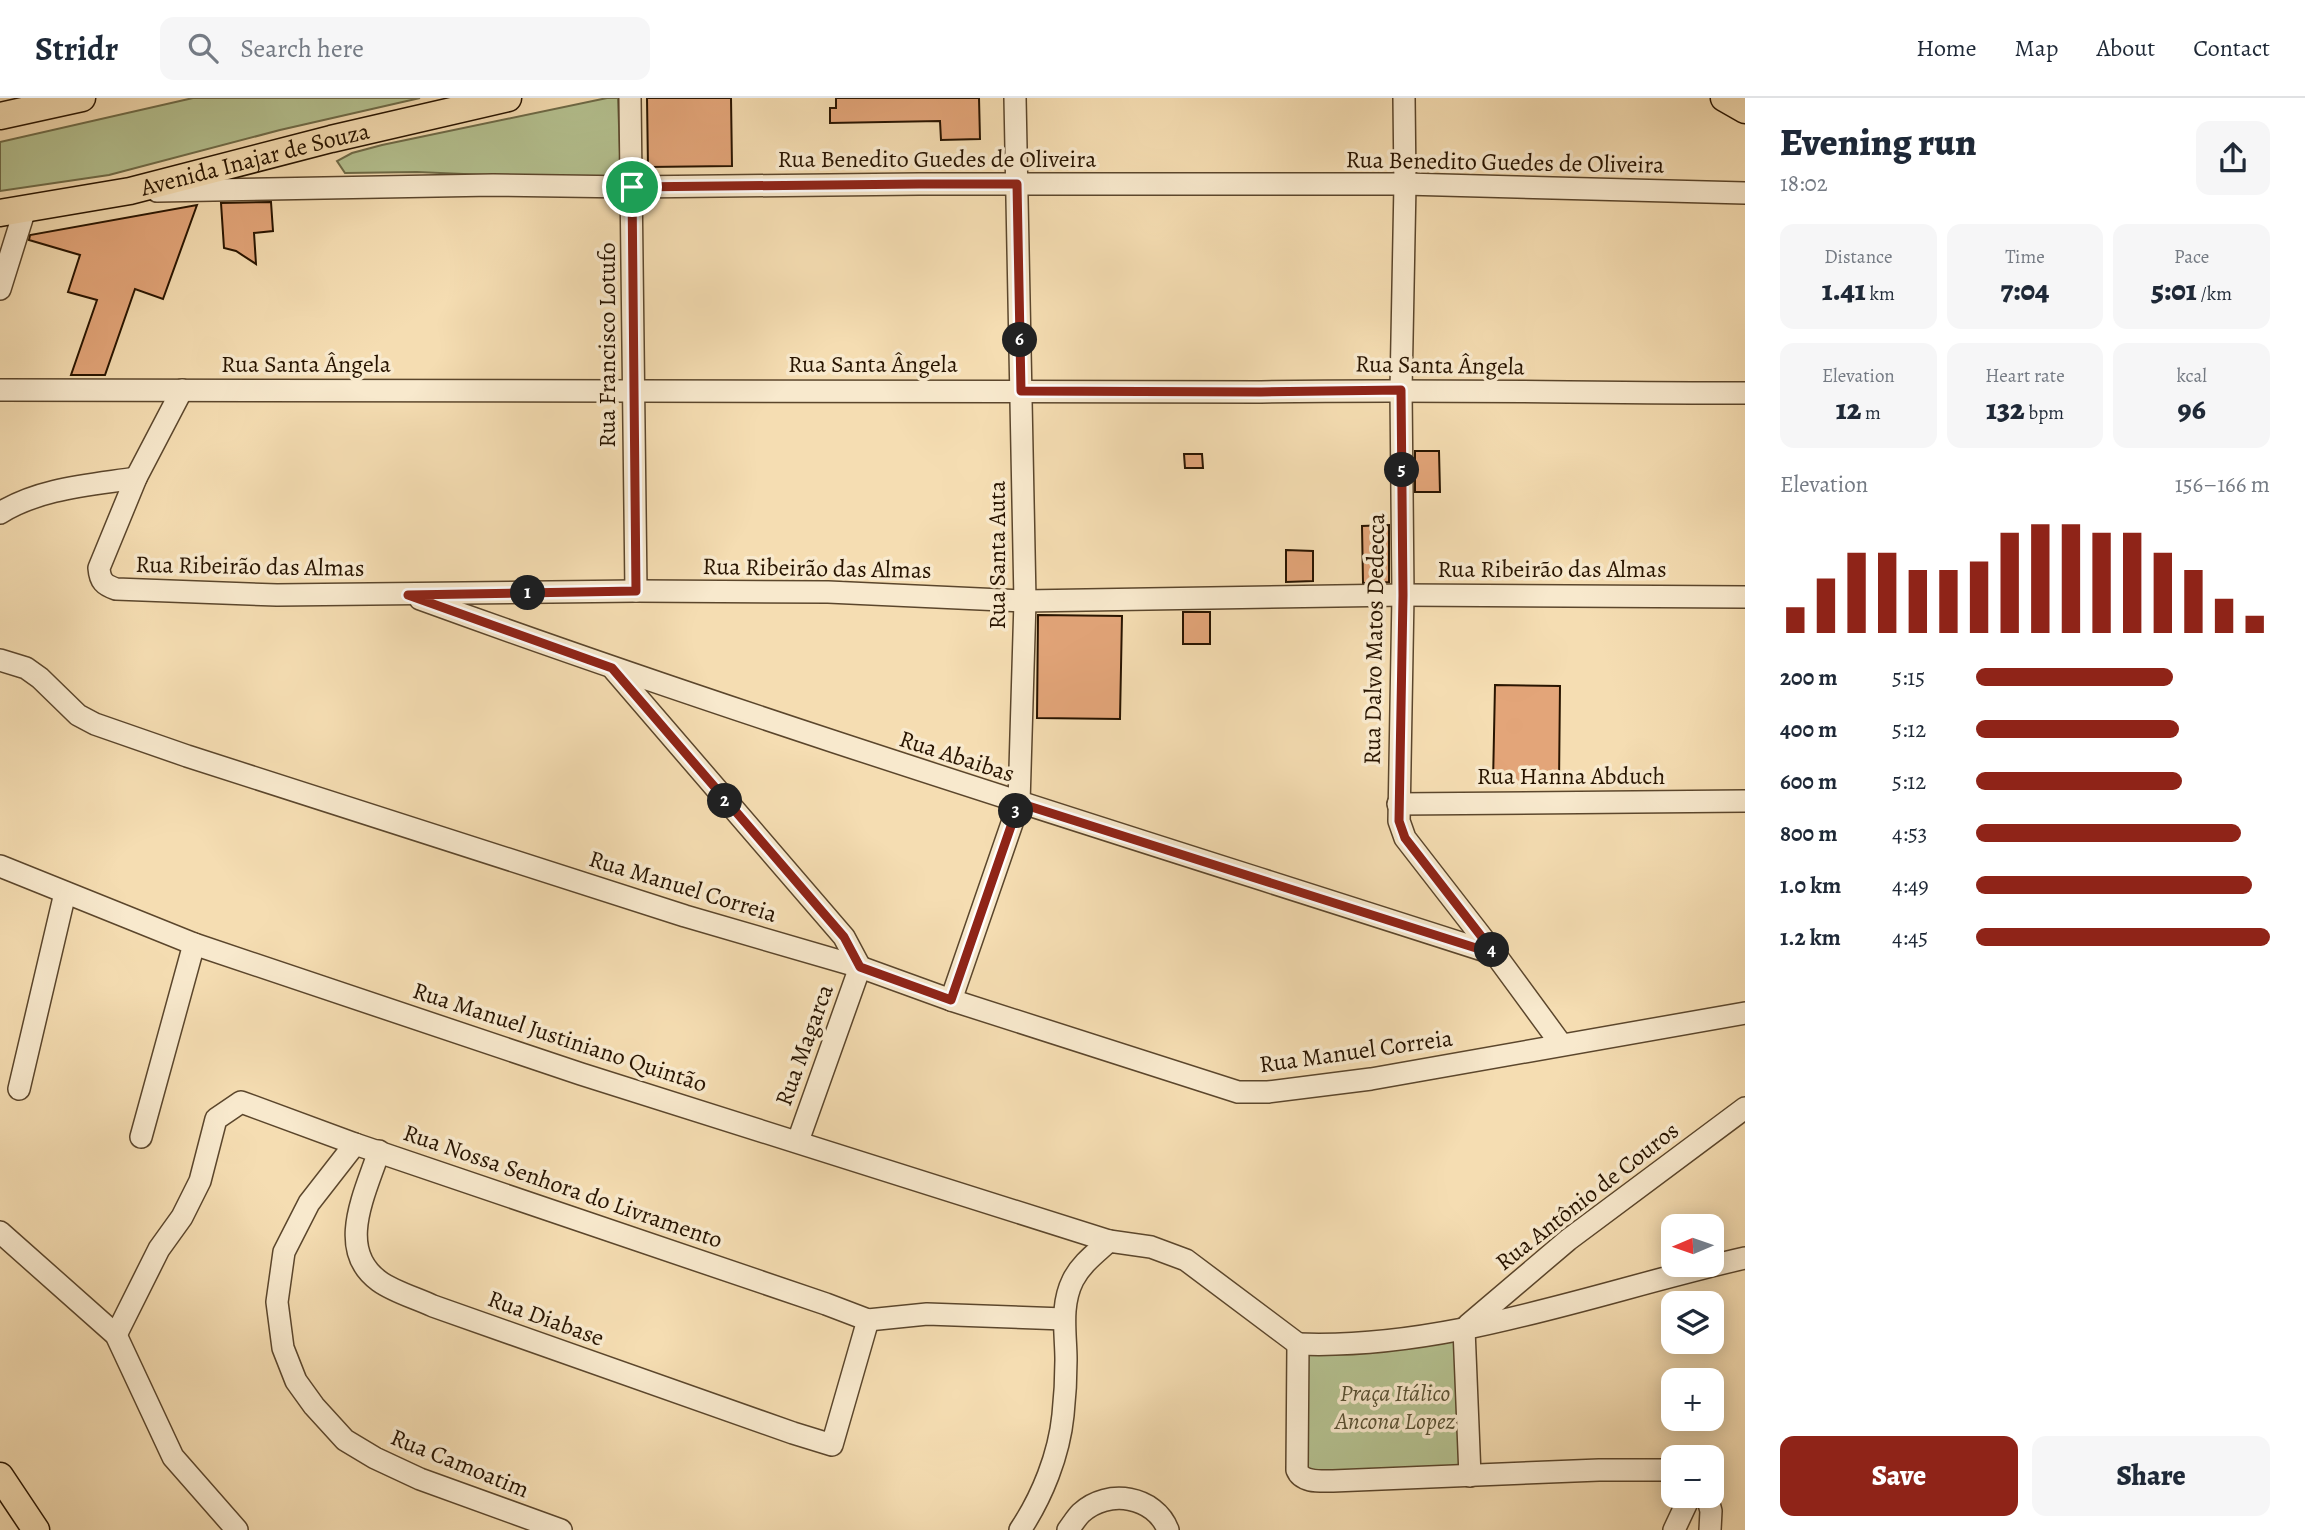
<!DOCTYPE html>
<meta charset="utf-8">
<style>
body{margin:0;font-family:Alegreya,serif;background:#f6f6f7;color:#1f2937;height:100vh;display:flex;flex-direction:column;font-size:26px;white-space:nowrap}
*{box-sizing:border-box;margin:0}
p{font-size:23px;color:#747a83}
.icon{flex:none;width:38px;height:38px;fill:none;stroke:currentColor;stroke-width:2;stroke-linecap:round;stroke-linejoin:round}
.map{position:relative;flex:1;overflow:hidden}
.details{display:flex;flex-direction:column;background:#fff;width:560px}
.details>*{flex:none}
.needle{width:46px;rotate:268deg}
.tools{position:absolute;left:1661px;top:1116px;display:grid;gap:14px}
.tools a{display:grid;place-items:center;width:63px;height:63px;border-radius:14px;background:#fff;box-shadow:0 4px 18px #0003;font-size:35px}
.pin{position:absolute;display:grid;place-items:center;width:60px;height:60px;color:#fff;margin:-30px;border:4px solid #fff;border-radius:50%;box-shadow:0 2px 7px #0007}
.km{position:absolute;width:35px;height:35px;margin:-18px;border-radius:50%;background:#222;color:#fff;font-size:19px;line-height:35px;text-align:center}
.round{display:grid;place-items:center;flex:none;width:74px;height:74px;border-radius:14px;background:#f6f6f7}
.summary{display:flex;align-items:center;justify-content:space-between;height:119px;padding:0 35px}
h1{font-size:38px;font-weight:800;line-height:52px}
.figures{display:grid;grid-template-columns:repeat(3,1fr);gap:10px;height:119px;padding:7px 35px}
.figures div{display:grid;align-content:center;border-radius:14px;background:#f6f6f7;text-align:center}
.figures b{font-size:30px;font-weight:800}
.figures small{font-size:19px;font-weight:400}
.figures p{font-size:19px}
.chart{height:196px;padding:14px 35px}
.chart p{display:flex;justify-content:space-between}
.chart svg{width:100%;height:126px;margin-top:7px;stroke:#8f2418;stroke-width:6}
.action{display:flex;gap:14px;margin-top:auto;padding:14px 35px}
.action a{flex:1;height:80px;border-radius:14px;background:#8f2418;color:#fff;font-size:28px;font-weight:800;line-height:80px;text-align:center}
.action a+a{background:#f6f6f7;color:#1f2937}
ul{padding:0 35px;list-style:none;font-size:23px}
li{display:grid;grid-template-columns:112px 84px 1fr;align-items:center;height:52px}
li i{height:18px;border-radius:9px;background:#8f2418}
header{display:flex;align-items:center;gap:42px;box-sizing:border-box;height:98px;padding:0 35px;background:#fff;border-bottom:2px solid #e0e1e3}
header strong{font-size:33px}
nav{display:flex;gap:38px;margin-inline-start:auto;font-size:24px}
.search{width:490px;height:63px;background:#f6f6f7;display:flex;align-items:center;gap:18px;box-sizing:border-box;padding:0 24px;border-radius:14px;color:#747a83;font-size:26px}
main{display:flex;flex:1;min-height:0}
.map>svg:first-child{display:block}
</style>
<header>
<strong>Stridr</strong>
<div class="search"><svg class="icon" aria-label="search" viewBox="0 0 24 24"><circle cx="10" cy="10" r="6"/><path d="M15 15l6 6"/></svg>Search here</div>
<nav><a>Home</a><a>Map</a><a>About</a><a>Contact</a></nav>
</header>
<main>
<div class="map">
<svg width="1745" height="1432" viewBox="0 0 1745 1432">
<rect width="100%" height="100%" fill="#f5ddb2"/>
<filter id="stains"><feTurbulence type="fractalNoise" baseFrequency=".00286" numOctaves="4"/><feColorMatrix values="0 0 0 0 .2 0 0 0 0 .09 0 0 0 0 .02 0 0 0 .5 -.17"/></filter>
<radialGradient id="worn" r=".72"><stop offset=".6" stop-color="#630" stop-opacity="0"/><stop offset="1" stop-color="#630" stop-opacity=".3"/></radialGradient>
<g fill="#b5c291" stroke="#6e6b48" stroke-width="2">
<path d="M 193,0 L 420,0 L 280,32 L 109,77 L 0,93 L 0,44 Z"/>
<path d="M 607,0 L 618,0 L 621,83 L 417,74 L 345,75 L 337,63 L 352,55 L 382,47 Z"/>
<path d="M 1464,1231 L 1470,1378 L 1299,1378 L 1298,1246 Z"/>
</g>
<g fill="#e3a579" stroke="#281400" stroke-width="2">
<path d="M 647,0 L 731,0 L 732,68 L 648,69 Z"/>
<path d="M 836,0 L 979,0 L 980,41 L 941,42 L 940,23 L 830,25 L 830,10 L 836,10 Z"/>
<path d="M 271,104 L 273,133 L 254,135 L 256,166 L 236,153 L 224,150 L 221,105 Z"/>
<path d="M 197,107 L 163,201 L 135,191 L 105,277 L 71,277 L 97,202 L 68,194 L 80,157 L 29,142 L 30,137 Z"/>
<path d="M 1415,353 L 1439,353 L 1440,394 L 1415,394 Z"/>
<path d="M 1184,356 L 1202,356 L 1203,370 L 1185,370 Z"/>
<path d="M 1389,427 L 1389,484 L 1363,485 L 1362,428 Z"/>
<path d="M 1286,452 L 1313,453 L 1313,483 L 1286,484 Z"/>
<rect x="1183" y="514" width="27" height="32"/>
<path d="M 1038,517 L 1122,518 L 1120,621 L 1037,620 Z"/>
<path d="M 1495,587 L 1560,588 L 1559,686 L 1493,685 Z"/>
</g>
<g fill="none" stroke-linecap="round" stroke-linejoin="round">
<defs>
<g id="minor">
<path d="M 630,0 L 636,493"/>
<path d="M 1404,0 L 1405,86 L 1401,292 L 1403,497 L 1399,723 L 1405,740 L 1495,856 L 1561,946"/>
<path d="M 157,93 L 493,87 L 632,89 L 919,86 L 1405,86 L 1745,95"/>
<path d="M 0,191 L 25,111"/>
<path d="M 0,292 L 1261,294 C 1422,291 1583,295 1745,295"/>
<path d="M 182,292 L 136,380 L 99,470 C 100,483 104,487 116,491 L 277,497 L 636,493 L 828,494 L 1025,503 L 1403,497 L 1745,499"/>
<path d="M 0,415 C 40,390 91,387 136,380"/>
<path d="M 420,501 C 775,630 1135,740 1495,856"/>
<path d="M 0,562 L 26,570 L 40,580 L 78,617 L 95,626 L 187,658 L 685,818 L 860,869 L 951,902 L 1238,994 L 1268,994 L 1371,981 L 1745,915"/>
<path d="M 614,572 L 844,839 L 860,869 L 798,1043"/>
<path d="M 1398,706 L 1745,703"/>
<path d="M 0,768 L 194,846 L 581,976 L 1109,1143"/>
<path d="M 951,902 L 1019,705 L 1025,503 L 1015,0"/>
<path d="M 19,991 L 65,795"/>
<path d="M 141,1039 L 194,846"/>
<path d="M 355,1046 L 309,1105 L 284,1154 L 277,1204 L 283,1250 L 296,1283 L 314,1308 L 345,1342 L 375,1360 L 420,1381 L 561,1432"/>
<path d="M 379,1053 C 366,1094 335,1151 379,1183 C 394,1194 416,1200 433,1208 L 793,1335 L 832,1347 L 868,1222"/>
<path d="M 0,1134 L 116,1237 L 173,1359 L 237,1432"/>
<path d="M 1468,1227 L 1568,1142 L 1745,1010"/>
<path d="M 1464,1231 L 1470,1378"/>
<path d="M 116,1237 L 159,1151 L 182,1119 L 200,1083 L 216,1021 L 241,1004 L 355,1046 L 826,1206 L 868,1222 L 927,1216 L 1064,1221"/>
<path d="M 1298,1246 L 1297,1372 C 1302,1385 1321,1383 1333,1383 L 1599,1372 L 1673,1372"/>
<path d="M 1298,1246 C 1449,1252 1599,1193 1745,1160"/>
<path d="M 1707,1398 L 1711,1413 L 1710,1432"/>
<path d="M 1020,1432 C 1042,1399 1059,1357 1063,1317 C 1065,1299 1066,1280 1066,1262 C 1066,1236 1060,1208 1073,1182 C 1081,1166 1096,1155 1109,1143 L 1151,1149 L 1186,1162 L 1298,1246"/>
<path d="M 1068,1432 C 1072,1427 1076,1420 1081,1415 C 1108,1390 1155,1398 1168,1432"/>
<path d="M 1674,1432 L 1690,1398"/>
</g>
<g id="major">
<path d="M 1724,0 L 1745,12"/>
<path d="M 0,18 L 82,0"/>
<path id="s1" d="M 0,115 L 130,93 L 331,41 L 508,0"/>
<path d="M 0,1378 L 36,1432"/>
</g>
</defs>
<use href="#minor" stroke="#5b462c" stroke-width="24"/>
<use href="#major" stroke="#281400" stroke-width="29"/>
<use href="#minor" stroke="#f8e9cd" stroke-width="21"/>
<use href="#major" stroke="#f5ddb2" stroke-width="26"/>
</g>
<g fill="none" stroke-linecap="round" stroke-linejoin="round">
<defs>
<path id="route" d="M 919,86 L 1017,86 L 1021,293 L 1261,294 L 1401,292 L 1403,497 L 1399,723 L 1405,740 L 1495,856 L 1019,705 L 951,902 L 860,869 L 844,839 L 612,570 L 408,497 L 636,493 L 632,89 Z"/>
</defs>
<use href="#route" stroke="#fff" stroke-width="14"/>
<use href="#route" stroke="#8f2418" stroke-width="9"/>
</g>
<g text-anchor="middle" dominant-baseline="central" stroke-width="7" stroke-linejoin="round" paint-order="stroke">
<g font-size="24" fill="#281400" stroke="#f8e9cd">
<text stroke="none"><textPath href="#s1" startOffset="261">Avenida Inajar de Souza</textPath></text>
<text x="937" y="61">Rua Benedito Guedes de Oliveira</text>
<text transform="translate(1505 64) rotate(1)">Rua Benedito Guedes de Oliveira</text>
<text transform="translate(607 247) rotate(-90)">Rua Francisco Lotufo</text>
<text x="306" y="266">Rua Santa Ângela</text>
<text x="873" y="266">Rua Santa Ângela</text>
<text transform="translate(1440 267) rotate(1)">Rua Santa Ângela</text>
<text transform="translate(997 457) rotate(-90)">Rua Santa Auta</text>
<text transform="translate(250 468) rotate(1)">Rua Ribeirão das Almas</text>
<text transform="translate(817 470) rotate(1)">Rua Ribeirão das Almas</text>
<text x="1552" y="471">Rua Ribeirão das Almas</text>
<text transform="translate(1374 541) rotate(-89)">Rua Dalvo Matos Dedecca</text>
<text transform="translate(957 658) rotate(18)">Rua Abaibas</text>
<text x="1571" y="678">Rua Hanna Abduch</text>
<text transform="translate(683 788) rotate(17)">Rua Manuel Correia</text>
<text transform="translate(560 939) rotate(18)">Rua Manuel Justiniano Quintão</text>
<text transform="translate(804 947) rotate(-70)">Rua Magarca</text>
<text transform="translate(1356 953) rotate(-8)">Rua Manuel Correia</text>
<text transform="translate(563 1088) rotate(19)">Rua Nossa Senhora do Livramento</text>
<text transform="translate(1587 1098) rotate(-38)">Rua Antônio de Couros</text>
<text transform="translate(546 1220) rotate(20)">Rua Diabase</text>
<text transform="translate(460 1365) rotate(22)">Rua Camoatim</text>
</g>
<g font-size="24" font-style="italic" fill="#595133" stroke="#f8e9cd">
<text x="1395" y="1295">Praça Itálico<tspan x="1395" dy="28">Ancona Lopez</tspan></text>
</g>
</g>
<rect width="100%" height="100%" filter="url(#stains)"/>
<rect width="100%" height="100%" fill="url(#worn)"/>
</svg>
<div class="tools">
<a><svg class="needle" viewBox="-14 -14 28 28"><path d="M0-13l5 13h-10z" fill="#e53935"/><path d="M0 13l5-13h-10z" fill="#747a83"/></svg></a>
<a><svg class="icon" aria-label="layers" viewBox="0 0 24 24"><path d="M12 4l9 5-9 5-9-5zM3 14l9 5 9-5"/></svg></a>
<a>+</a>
<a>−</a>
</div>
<div class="pin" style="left:632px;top:89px;background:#1e9e55"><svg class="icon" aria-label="arrive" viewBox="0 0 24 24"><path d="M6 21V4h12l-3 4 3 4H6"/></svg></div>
<b class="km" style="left:528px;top:495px">1</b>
<b class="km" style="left:725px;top:703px">2</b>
<b class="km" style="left:1016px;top:713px">3</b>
<b class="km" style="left:1492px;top:852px">4</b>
<b class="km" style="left:1402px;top:372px">5</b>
<b class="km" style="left:1020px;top:242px">6</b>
</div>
<section class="details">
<div class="summary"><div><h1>Evening run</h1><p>18:02</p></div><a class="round"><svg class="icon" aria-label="share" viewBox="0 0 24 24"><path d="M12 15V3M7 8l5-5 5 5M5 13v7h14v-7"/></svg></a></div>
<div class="figures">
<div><p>Distance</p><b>1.41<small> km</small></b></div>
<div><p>Time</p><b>7:04</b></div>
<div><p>Pace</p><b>5:01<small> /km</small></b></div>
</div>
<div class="figures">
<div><p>Elevation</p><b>12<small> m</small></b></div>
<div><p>Heart rate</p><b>132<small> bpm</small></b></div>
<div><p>kcal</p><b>96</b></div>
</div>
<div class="chart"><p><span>Elevation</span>156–166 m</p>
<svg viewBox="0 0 160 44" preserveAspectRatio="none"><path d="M5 44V35M15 44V25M25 44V16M35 44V16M45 44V22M55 44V22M65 44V19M75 44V9M85 44V6M95 44V6M105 44V9M115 44V9M125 44V16M135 44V22M145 44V32M155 44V38"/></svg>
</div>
<ul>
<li><b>200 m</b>5:15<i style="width:67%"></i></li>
<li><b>400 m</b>5:12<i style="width:69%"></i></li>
<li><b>600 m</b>5:12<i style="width:70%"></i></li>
<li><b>800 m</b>4:53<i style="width:90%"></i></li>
<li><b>1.0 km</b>4:49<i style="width:94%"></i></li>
<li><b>1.2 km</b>4:45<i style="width:100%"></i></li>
</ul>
<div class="action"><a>Save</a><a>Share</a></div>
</section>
</main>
